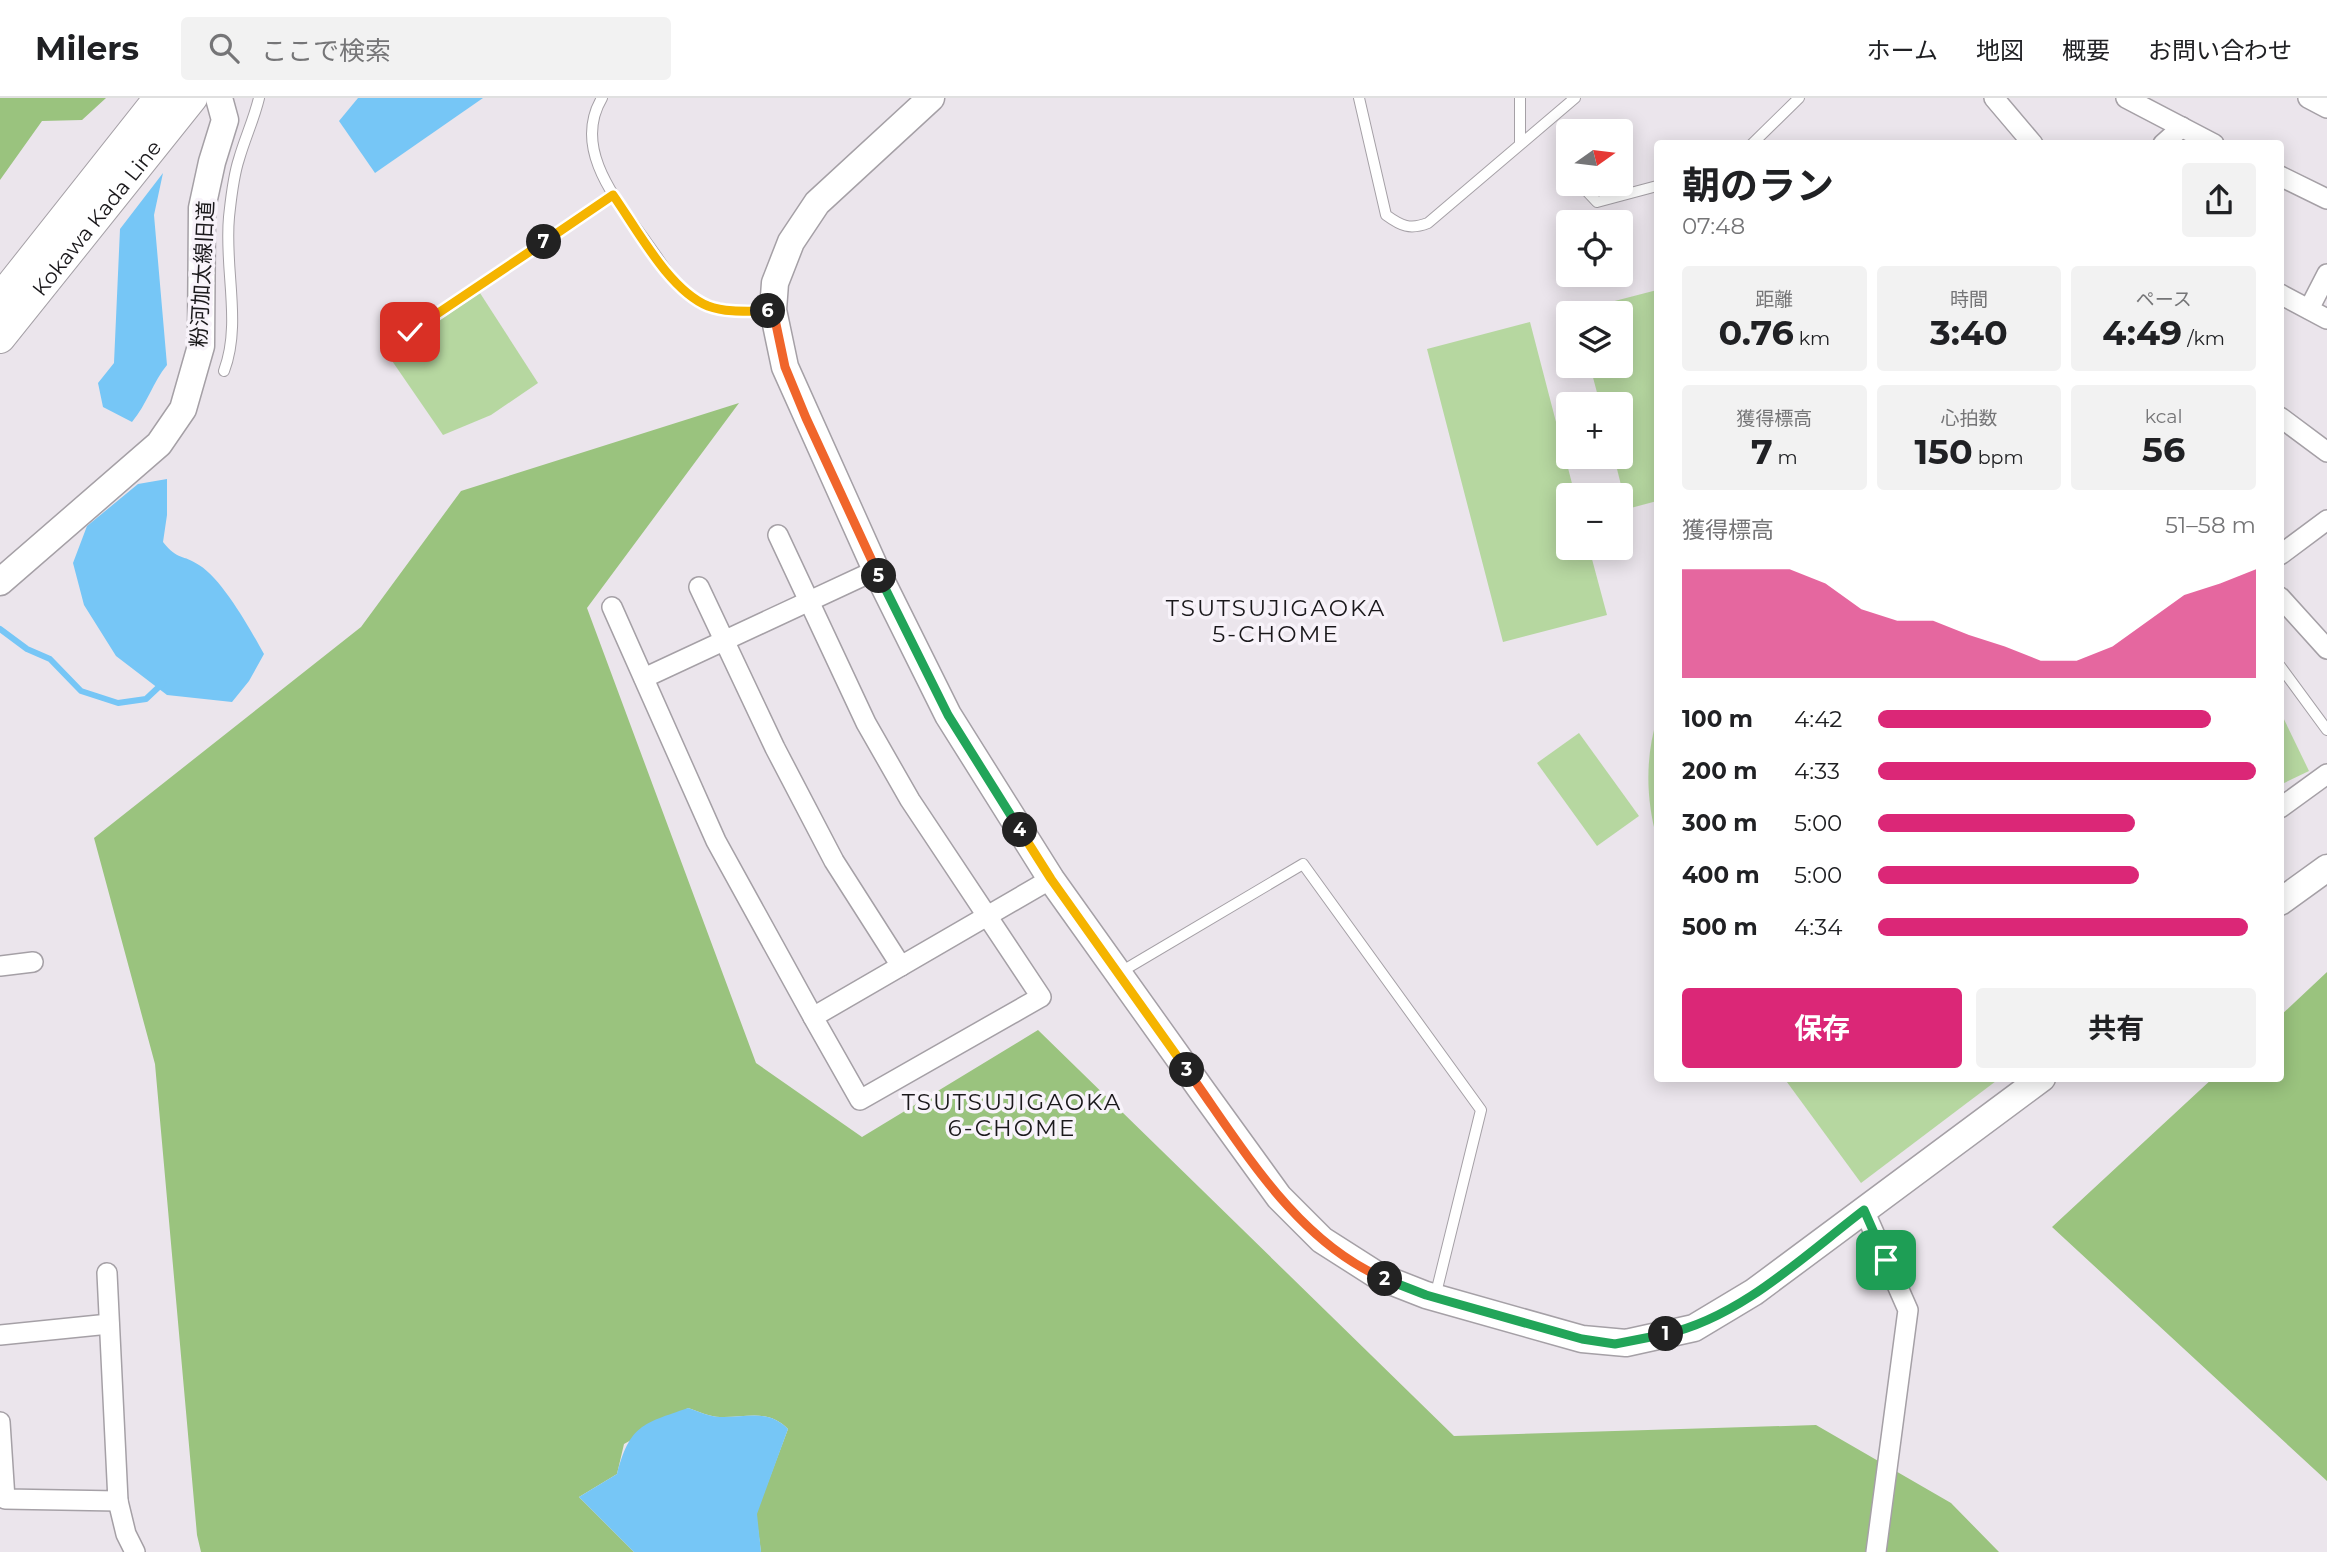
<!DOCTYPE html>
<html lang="ja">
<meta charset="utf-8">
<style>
body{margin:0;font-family:Montserrat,"Noto Sans JP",sans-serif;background:#f2f2f2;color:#202124;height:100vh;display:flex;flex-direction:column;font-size:26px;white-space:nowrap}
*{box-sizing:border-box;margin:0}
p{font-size:23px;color:#757577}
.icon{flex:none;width:38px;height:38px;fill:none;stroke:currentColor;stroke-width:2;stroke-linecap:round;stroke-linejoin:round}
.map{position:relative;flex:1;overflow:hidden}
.side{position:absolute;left:1654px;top:42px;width:630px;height:942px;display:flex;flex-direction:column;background:#fff;border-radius:7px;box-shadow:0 4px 18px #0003}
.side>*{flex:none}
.needle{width:46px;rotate:76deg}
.fabs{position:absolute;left:1556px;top:21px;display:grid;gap:14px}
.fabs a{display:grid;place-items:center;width:77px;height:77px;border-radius:7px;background:#fff;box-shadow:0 4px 18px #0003;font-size:35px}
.pin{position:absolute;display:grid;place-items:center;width:60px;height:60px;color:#fff;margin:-30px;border-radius:14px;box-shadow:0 4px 10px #0006}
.km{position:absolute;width:35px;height:35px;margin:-18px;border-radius:50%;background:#222;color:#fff;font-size:19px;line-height:35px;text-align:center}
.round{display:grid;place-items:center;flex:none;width:74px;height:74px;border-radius:7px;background:#f2f2f2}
.headline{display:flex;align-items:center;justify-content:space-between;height:119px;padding:0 28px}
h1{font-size:38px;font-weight:700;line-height:52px}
.figures{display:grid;grid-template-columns:repeat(3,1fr);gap:10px;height:119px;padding:7px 28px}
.figures div{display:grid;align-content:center;border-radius:7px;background:#f2f2f2;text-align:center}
.figures b{font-size:35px;font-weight:700}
.figures small{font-size:19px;font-weight:400}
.figures p{font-size:19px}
.chart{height:196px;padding:14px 28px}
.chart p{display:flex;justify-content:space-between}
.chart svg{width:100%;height:126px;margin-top:7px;fill:#db2777;opacity:.7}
.action{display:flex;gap:14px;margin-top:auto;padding:14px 28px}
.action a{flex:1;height:80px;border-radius:7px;background:#db2777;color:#fff;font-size:28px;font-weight:700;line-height:80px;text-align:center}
.action a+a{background:#f2f2f2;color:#202124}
ul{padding:0 28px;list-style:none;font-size:23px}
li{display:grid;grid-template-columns:112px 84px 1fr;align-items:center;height:52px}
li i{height:18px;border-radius:9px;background:#db2777}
header{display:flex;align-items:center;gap:42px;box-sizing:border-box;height:98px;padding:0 35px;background:#fff;border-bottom:2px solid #e0e0e0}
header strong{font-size:33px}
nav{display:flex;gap:38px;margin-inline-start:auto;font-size:24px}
.search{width:490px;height:63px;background:#f2f2f2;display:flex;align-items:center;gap:18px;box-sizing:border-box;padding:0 24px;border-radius:7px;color:#757577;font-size:26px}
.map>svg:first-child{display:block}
</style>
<header>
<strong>Milers</strong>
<div class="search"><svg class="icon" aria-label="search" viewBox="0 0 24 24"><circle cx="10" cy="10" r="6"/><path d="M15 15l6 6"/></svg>ここで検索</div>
<nav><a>ホーム</a><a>地図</a><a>概要</a><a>お問い合わせ</a></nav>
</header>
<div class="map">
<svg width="2327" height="1454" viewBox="0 0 2327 1454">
<rect width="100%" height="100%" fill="#ebe5ec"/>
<g fill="#b6d7a0">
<path d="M 1657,192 L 1657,403 L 1627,411 L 1614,359 L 1620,359 L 1620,306 L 1600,306 L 1590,268 L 1620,268 L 1620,215 L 1576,213 Z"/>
<path d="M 480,195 L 538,285 L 491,317 L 443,337 L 388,257 Z"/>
<path d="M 1530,224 L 1575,397 L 1568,397 L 1568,450 L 1589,450 L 1607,517 L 1503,544 L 1427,251 Z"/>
<path d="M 2280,613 L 2309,673 L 2280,687 Z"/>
<path d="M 1657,621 L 1657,741 C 1646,702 1645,660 1657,621 Z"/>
<path d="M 1579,635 L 1639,718 L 1597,748 L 1537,665 Z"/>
<path d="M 1784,980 L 2000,980 L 1861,1085 Z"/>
</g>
<g fill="#9ac37e">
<path d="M 0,0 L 106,0 L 82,22 L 42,23 L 0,82 Z"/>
<path d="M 739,305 L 587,510 L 756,965 L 862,1039 L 1038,932 L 1454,1338 L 1816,1327 L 1951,1405 L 1999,1454 L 761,1454 L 756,1416 L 788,1331 C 768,1310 746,1320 720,1319 C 710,1319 698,1313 688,1310 L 624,1346 L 617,1376 L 579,1399 L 634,1454 L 201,1454 L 197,1437 L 155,966 L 94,740 L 361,529 L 461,393 Z"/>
<path d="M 2327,874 L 2327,1383 L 2052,1129 L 2213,980 L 2280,980 L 2280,918 Z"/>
</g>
<g fill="#76c6f6">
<path d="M 358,0 L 483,0 L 375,75 L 339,23 Z"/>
<path d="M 163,75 L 154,117 L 167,267 C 153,284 147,306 132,324 L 103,309 L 98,285 L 114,265 L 120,131 Z"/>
<path d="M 167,381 L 167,417 L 163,444 C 178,463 183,456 199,467 C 223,482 250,531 264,556 L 249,583 L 232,604 L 167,597 L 116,558 L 84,507 L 73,465 L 87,428 L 138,386 Z"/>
<path d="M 688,1310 C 698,1313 710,1319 720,1319 C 746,1320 768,1310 788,1331 L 757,1416 L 761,1454 L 634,1454 L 579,1399 L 617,1376 C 630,1327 642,1326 688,1310 Z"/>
</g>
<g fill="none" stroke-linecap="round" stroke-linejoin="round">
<path stroke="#76c6f6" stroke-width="6" d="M 0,531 L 27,551 L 50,561 L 81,593 L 118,605 L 146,601 L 163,585"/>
<defs>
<g id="lane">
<path d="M 602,0 C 571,52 619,105 647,145 C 661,164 673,186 692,199 C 714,216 745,213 771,212"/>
<path d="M 1359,0 L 1386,117 C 1401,128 1410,132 1428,125 L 1575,0"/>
<path d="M 1520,0 L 1520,45"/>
<path d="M 1752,46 L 1799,0"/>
<path d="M 1580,86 L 1597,104 L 1657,88"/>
<path d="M 410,234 L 613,97"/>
<path d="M 224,273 C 242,225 224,171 229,119 C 231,101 233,79 239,61 C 245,40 254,21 259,0"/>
<path d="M 2280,568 L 2327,632"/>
<path d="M 1119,875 L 1303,766 L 1481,1012 L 1435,1199"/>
</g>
<g id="street">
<path d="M 1994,0 L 2033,46"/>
<path d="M 2126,0 L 2214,46"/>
<path d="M 2308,0 L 2327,10"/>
<path d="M 2163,46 L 2182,29"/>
<path d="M 2280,78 L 2327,101"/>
<path d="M 2280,196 L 2327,221"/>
<path d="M 2309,211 L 2327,176"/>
<path d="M 2280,319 L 2327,354"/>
<path d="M 778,437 L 866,625 L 910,702 L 1041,899 L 860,1002 L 813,919 L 901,868"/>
<path d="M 2280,457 L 2327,422"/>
<path d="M 699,489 L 775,650 L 834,763 L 901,868 L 1051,781"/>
<path d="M 2280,499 L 2327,551"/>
<path d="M 612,509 L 716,743 L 813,919"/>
<path d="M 644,580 L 876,472"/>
<path d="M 2280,710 L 2327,676"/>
<path d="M 0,868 L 33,864"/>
<path d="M 1864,1112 L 1908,1212 L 1876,1454"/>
<path d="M 0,1237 L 109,1226"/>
<path d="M 0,1324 L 5,1401 L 118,1403 L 107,1175"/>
<path d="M 118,1403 L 126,1436 L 135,1454"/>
</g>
<g id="secondary">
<path d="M 931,0 L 817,105 L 791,144 L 775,185 L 773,212 L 785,269 L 876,472 L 948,617 L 1051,781 L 1203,994 L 1279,1099 L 1322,1142 L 1380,1179 L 1426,1197 L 1582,1241 L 1626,1245 L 1694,1230 L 1754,1194 L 2042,980"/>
<path d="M 0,484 L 159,346 L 183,311 L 201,248 L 202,110 L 212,64 L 225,22 L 219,0"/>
<path d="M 2280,804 L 2327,770"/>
</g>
<g id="primary">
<path d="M 0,201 L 159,0"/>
<path id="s1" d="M 0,240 L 192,0"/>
</g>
</defs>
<use href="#lane" stroke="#a5a0a6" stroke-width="12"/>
<use href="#street" stroke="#a5a0a6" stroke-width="22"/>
<use href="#secondary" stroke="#a5a0a6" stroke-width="29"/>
<use href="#primary" stroke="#a5a0a6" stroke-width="32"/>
<use href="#lane" stroke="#fff" stroke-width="10"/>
<use href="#street" stroke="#fff" stroke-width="19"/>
<use href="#secondary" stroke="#fff" stroke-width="26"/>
<use href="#primary" stroke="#fff" stroke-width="30"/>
</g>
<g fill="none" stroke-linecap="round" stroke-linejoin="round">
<defs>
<path id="split-1" d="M 1666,1236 C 1740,1220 1805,1157 1864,1112 L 1886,1162"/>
<path id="split-2" d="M 1385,1181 L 1426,1197 L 1582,1241 L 1615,1246 L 1666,1236"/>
<path id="split-3" d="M 1187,972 C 1241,1047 1295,1143 1385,1181"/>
<path id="split-4" d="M 1020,732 L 1051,781 L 1187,972"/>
<path id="split-5" d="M 879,478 L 948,617 L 1020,732"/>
<path id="split-6" d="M 768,213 L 773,212 L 785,269 L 806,320 L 879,478"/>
<path id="split-7" d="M 544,144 L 613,97 C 637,131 669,192 708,208 C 727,215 749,213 768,213"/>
<path id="split-8" d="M 410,234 L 544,144"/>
</defs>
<use href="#split-1" stroke="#fff" stroke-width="14"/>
<use href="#split-2" stroke="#fff" stroke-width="14"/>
<use href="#split-3" stroke="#fff" stroke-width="14"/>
<use href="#split-4" stroke="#fff" stroke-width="14"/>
<use href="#split-5" stroke="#fff" stroke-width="14"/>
<use href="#split-6" stroke="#fff" stroke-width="14"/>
<use href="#split-7" stroke="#fff" stroke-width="14"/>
<use href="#split-8" stroke="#fff" stroke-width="14"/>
<use href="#split-1" stroke="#22a559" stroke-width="9"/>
<use href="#split-2" stroke="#22a559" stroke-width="9"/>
<use href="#split-3" stroke="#f0652b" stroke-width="9"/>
<use href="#split-4" stroke="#f5b400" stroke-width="9"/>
<use href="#split-5" stroke="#22a559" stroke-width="9"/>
<use href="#split-6" stroke="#f0652b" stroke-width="9"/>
<use href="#split-7" stroke="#f5b400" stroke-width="9"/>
<use href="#split-8" stroke="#f5b400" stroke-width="9"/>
</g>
<g text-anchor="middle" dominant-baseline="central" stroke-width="7" stroke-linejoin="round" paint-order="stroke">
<g font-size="21" fill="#1a181b" stroke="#f8f3fa">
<text stroke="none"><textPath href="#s1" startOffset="154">Kokawa Kada Line</textPath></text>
<text transform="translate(202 176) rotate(-87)">粉河加太線旧道</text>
</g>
<g font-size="23" letter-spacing="2" fill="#1a181b" stroke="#f8f3fa">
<text x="1276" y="510">TSUTSUJIGAOKA<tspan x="1276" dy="26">5-CHOME</tspan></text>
<text x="1012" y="1004">TSUTSUJIGAOKA<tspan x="1012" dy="26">6-CHOME</tspan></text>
</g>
</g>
</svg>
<div class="fabs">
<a><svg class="needle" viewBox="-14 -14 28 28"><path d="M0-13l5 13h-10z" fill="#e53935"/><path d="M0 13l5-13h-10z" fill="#757577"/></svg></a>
<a><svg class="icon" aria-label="locate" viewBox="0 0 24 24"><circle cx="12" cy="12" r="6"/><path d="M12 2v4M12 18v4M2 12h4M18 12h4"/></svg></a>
<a><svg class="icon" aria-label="layers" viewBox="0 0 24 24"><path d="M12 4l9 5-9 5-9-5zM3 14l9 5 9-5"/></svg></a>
<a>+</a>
<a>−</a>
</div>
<div class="pin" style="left:1886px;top:1162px;background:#1e9e55"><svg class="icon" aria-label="arrive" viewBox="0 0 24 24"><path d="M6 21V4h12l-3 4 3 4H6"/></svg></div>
<div class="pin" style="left:410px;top:234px;background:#d93025"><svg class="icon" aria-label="check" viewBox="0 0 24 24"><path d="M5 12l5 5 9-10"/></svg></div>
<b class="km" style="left:1666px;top:1236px">1</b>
<b class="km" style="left:1385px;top:1181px">2</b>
<b class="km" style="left:1187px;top:972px">3</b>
<b class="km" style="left:1020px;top:732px">4</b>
<b class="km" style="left:879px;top:478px">5</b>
<b class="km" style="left:768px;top:213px">6</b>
<b class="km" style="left:544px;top:144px">7</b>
<section class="side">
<div class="headline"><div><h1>朝のラン</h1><p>07:48</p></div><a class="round"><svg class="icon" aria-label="share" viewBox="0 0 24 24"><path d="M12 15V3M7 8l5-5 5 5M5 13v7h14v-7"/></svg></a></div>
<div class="figures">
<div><p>距離</p><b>0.76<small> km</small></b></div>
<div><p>時間</p><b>3:40</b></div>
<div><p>ペース</p><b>4:49<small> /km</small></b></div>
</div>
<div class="figures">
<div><p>獲得標高</p><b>7<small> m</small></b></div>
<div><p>心拍数</p><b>150<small> bpm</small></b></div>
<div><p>kcal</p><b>56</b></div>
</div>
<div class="chart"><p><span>獲得標高</span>51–58 m</p>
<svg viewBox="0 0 160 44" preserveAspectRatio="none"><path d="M0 44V6L10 6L20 6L30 6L40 11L50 20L60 24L70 24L80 29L90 33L100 38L110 38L120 33L130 24L140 15L150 11L160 6V44z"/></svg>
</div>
<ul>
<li><b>100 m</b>4:42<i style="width:88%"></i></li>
<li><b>200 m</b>4:33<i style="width:100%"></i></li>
<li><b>300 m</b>5:00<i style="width:68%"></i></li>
<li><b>400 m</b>5:00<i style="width:69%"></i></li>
<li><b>500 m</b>4:34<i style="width:98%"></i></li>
</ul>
<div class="action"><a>保存</a><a>共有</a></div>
</section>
</div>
